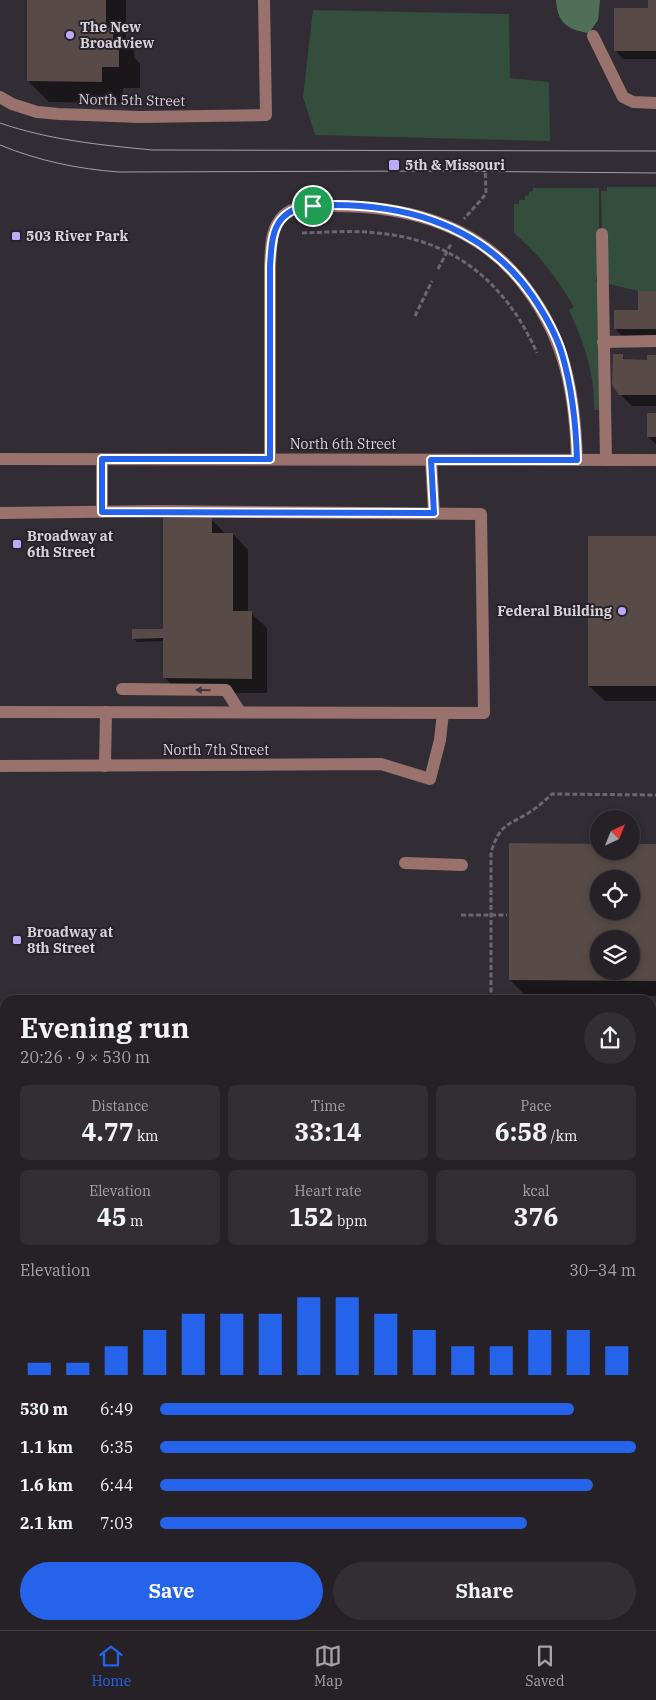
<!DOCTYPE html>
<meta charset="utf-8">
<style>
body{margin:0;font-family:"IBM Plex Serif",serif;background:#322e33;color:#f1f3f6;height:100vh;display:flex;flex-direction:column;font-size:19px;white-space:nowrap}
*{box-sizing:border-box;margin:0}
p{font-size:16px;color:#a4a3a7}
.icon{flex:none;width:28px;height:28px;fill:none;stroke:currentColor;stroke-width:2;stroke-linecap:round;stroke-linejoin:round}
.map{position:relative;flex:1;overflow:hidden}
.panel{position:absolute;left:0px;top:995px;width:656px;height:635px;display:flex;flex-direction:column;background:#262127;border-radius:15px 15px 0 0;box-shadow:0 2px 8px #0003,0 0 0 1px #423e44}
.panel>*{flex:none}
.needle{width:32px;rotate:43deg}
.buttons{position:absolute;left:590px;top:810px;display:grid;gap:10px}
.buttons a{display:grid;place-items:center;width:50px;height:50px;border-radius:50%;background:#262127;box-shadow:0 2px 8px #0003,0 0 0 1px #423e44;font-size:25px}
.pin{position:absolute;display:grid;place-items:center;width:42px;height:42px;color:#fff;margin:-21px;border:2px solid #fff;border-radius:50%;box-shadow:0 1px 5px #0007}
.round{display:grid;place-items:center;flex:none;width:52px;height:52px;border-radius:26px;background:#322e33}
.head{display:flex;align-items:center;justify-content:space-between;height:85px;padding:0 20px}
h1{font-size:28px;font-weight:700;line-height:38px}
.stats{display:grid;grid-template-columns:repeat(3,1fr);gap:8px;height:85px;padding:5px 20px}
.stats div{display:grid;align-content:center;border-radius:8px;background:#322e33;text-align:center}
.stats b{font-size:25px;font-weight:700}
.stats small{font-size:14px;font-weight:400}
.stats p{font-size:14px}
.chart{height:140px;padding:10px 20px}
.chart p{display:flex;justify-content:space-between}
.chart svg{width:100%;height:90px;margin-top:5px;stroke:#2563eb;stroke-width:6}
.action{display:flex;gap:10px;margin-top:auto;padding:10px 20px}
.action a{flex:1;height:58px;border-radius:30px;background:#2563eb;color:#fff;font-size:20px;font-weight:700;line-height:58px;text-align:center}
.action a+a{background:#322e33;color:#f1f3f6}
ul{padding:0 20px;list-style:none;font-size:16px}
li{display:grid;grid-template-columns:80px 60px 1fr;align-items:center;height:38px}
li i{height:12px;border-radius:6px;background:#2563eb}
.dock{display:flex;justify-content:space-around;align-items:center;height:70px;border-top:1px solid #423e44;background:#262127;font-size:14px;color:#a4a3a7}
.dock a{display:grid;justify-items:center;gap:2px}
.dock .current{color:#2563eb}
.map>svg:first-child{display:block}
</style>
<div class="map">
<svg width="656" height="1630" viewBox="0 0 656 1630">
<rect width="100%" height="100%" fill="#322c34"/>
<g fill="#344e3d">
<path d="M 313,10 L 509,14 L 510,78 L 549,82 L 550,141 L 315,135 L 303,97 Z"/>
<path d="M 607,187 L 656,187 L 656,291 L 638,291 L 609,284 L 602,231 L 601,191 L 607,191 Z"/>
<path d="M 533,188 L 599,188 L 599,275 L 596,276 L 596,282 L 599,284 L 600,410 L 594,410 C 595,374 584,342 569,310 L 574,307 C 556,277 540,255 514,233 L 514,204 L 519,204 L 519,200 L 525,200 L 525,196 L 529,195 L 529,192 L 533,191 Z"/>
<rect x="17" y="1625" width="226" height="5"/>
</g>
<path fill="#4f6f59" d="M 556,0 L 600,0 L 598,20 L 589,33 C 567,30 557,22 556,0 Z"/>
<g fill="#0007" fill-rule="evenodd">
<path d="M 28,0 L 126,0 L 126,43 L 134,51 L 134,57 L 140,64 L 140,88 L 123,88 L 123,103 L 49,102 L 28,81 Z"/>
<path d="M 649,0 L 656,0 L 656,59 L 623,59 L 616,51 L 649,10 Z"/>
<path d="M 656,292 L 656,341 L 627,341 L 615,329 L 641,311 Z"/>
<path d="M 622,356 L 627,361 L 649,361 L 656,356 L 656,406 L 632,406 L 620,394 Z"/>
<path d="M 656,415 L 656,444 L 648,437 Z"/>
<path d="M 211,519 L 226,534 L 233,534 L 248,550 L 248,613 L 251,613 L 267,628 L 267,693 L 180,693 L 165,678 L 165,641 L 137,642 L 133,638 L 163,630 Z"/>
<path d="M 656,538 L 656,701 L 605,701 L 589,686 Z"/>
<path d="M 656,846 L 656,996 L 525,995 L 510,980 L 599,851 L 631,851 ZM 599,879 L 631,879 L 631,911 L 599,911 ZM 599,939 L 631,939 L 631,971 L 599,971 Z"/>
</g>
<g fill="#574a47" fill-rule="evenodd">
<path d="M 27,0 L 106,0 L 106,28 L 113,28 L 113,41 L 119,41 L 119,67 L 102,67 L 102,82 L 27,81 Z"/>
<path d="M 648,0 L 656,0 L 656,51 L 614,51 L 614,8 L 648,8 Z"/>
<path d="M 638,291 L 656,291 L 656,329 L 614,329 L 614,310 L 638,310 Z"/>
<path d="M 613,354 L 623,354 L 623,359 L 647,360 L 647,355 L 656,355 L 656,395 L 619,395 L 612,385 Z"/>
<rect x="647" y="413" width="9" height="24"/>
<path d="M 163,518 L 212,518 L 212,533 L 233,533 L 233,611 L 252,611 L 252,679 L 163,678 L 163,638 L 132,639 L 132,629 L 163,629 Z"/>
<rect x="588" y="536" width="68" height="150"/>
<path d="M 509,843 L 599,844 L 599,851 L 631,851 L 631,844 L 656,844 L 656,981 L 509,980 ZM 599,879 L 631,879 L 631,911 L 599,911 ZM 599,939 L 631,939 L 631,971 L 599,971 Z"/>
</g>
<g fill="none" stroke-linecap="round" stroke-linejoin="round">
<g stroke="#6c676e" stroke-width="3" stroke-dasharray="5 2.5" stroke-linecap="butt">
<path d="M 450,161 L 485,163 L 486,194 L 464,219"/>
<path d="M 302,233 C 330,232 359,230 386,234 C 459,243 508,287 537,353"/>
<path d="M 438,269 L 451,244"/>
<path d="M 415,316 L 432,281"/>
<path d="M 461,915 L 507,915"/>
<path d="M 491,1000 L 491,852 C 500,824 507,826 530,812 C 538,807 545,800 552,794 L 656,795"/>
</g>
<g stroke="#99726d" stroke-width="12">
<path d="M 593,36 L 623,97 L 633,102 L 656,103"/>
<path d="M 0,97 L 12,104 L 37,112 L 59,114 L 140,117 L 266,115 L 264,0"/>
<path d="M 602,234 L 606,460"/>
<path d="M 603,342 L 656,341"/>
<path d="M 0,459 L 656,460"/>
<path d="M 102,459 L 102,512"/>
<path d="M 270,459 L 270,266 C 271,249 270,229 283,216 C 297,203 317,206 334,206 C 409,206 481,225 527,289 C 566,341 575,396 577,460"/>
<path d="M 431,460 L 434,513"/>
<path d="M 0,513 L 157,511 L 481,514 L 484,713 L 0,712"/>
<path d="M 122,689 L 226,690 L 240,712"/>
<path d="M 0,766 L 381,764 L 430,779 L 440,740 L 443,713"/>
<path d="M 105,766 L 106,712"/>
<path d="M 405,863 L 462,865"/>
<path d="M 0,1212 L 5,1212"/>
<path d="M 651,1364 L 656,1364"/>
<path d="M 0,1372 L 5,1372"/>
<path d="M 268,1630 L 268,1625"/>
<path d="M 510,1630 L 510,1625"/>
<path d="M 647,1630 L 647,1625"/>
</g>
<g stroke="#f9bab1" stroke-width="12">
<path d="M 0,1062 L 5,1062"/>
<path d="M 651,1064 L 656,1064"/>
</g>
<g stroke="#a49fa5" stroke-width="1">
<path d="M 0,123 C 49,140 101,145 152,150 L 656,151"/>
<path d="M 0,145 C 39,161 78,169 119,172 L 435,171 L 656,173"/>
</g>
</g>
<defs><path id="oneway-solid" d="M-6-.8H1V-3.2L6.5 0L1 3.2V.8H-6Z" transform="scale(1.25)"/></defs>
<use fill="#44363b" href="#oneway-solid" transform="translate(203 690) rotate(-179)"/>
<g fill="none" stroke-linecap="round" stroke-linejoin="round">
<defs>
<path id="route" d="M 305,206 C 393,200 481,220 533,297 C 545,315 556,334 562,354 C 572,388 576,425 577,460 L 431,460 L 434,513 L 102,512 L 102,459 L 270,459 L 270,266 C 272,237 272,214 305,206 Z"/>
</defs>
<use href="#route" stroke="#fff" stroke-width="10"/>
<use href="#route" stroke="#2563eb" stroke-width="6"/>
</g>
<g fill="#bcaaf6" stroke="#28222a" stroke-width="2">
<circle cx="70" cy="35" r="5"/>
<rect x="388" y="159" width="12" height="12" rx="2.5"/>
<rect x="11" y="231" width="10" height="10" rx="2.5"/>
<rect x="12" y="539" width="10" height="10" rx="2.5"/>
<circle cx="622" cy="611" r="5"/>
<rect x="12" y="935" width="10" height="10" rx="2.5"/>
</g>
<g text-anchor="middle" dominant-baseline="central" stroke-width="4" stroke-linejoin="round" paint-order="stroke">
<g font-size="14" font-weight="bold" fill="#d7d2d8" stroke="#28222a" text-anchor="start">
<text x="80" y="27">The New<tspan x="80" dy="16">Broadview</tspan></text>
<text x="405" y="165">5th &amp; Missouri</text>
<text x="26" y="236">503 River Park</text>
<text x="27" y="536">Broadway at<tspan x="27" dy="16">6th Street</tspan></text>
<text x="612" y="611" text-anchor="end">Federal Building</text>
<text x="27" y="932">Broadway at<tspan x="27" dy="16">8th Street</tspan></text>
</g>
<g font-size="14" fill="#d7d2d8" stroke="#28222a">
<text transform="translate(132 100) rotate(1)">North 5th Street</text>
<text x="343" y="444">North 6th Street</text>
<text x="216" y="750">North 7th Street</text>
</g>
</g>
</svg>
<div class="buttons">
<a><svg class="needle" viewBox="-14 -14 28 28"><path d="M0-13l5 13h-10z" fill="#e53935"/><path d="M0 13l5-13h-10z" fill="#a4a3a7"/></svg></a>
<a><svg class="icon" aria-label="locate" viewBox="0 0 24 24"><circle cx="12" cy="12" r="6"/><path d="M12 2v4M12 18v4M2 12h4M18 12h4"/></svg></a>
<a><svg class="icon" aria-label="layers" viewBox="0 0 24 24"><path d="M12 4l9 5-9 5-9-5zM3 14l9 5 9-5"/></svg></a>
</div>
<div class="pin" style="left:313px;top:206px;background:#1e9e55"><svg class="icon" aria-label="arrive" viewBox="0 0 24 24"><path d="M6 21V4h12l-3 4 3 4H6"/></svg></div>
<section class="panel">
<div class="head"><div><h1>Evening run</h1><p>20:26 · 9 × 530 m</p></div><a class="round"><svg class="icon" aria-label="share" viewBox="0 0 24 24"><path d="M12 15V3M7 8l5-5 5 5M5 13v7h14v-7"/></svg></a></div>
<div class="stats">
<div><p>Distance</p><b>4.77<small> km</small></b></div>
<div><p>Time</p><b>33:14</b></div>
<div><p>Pace</p><b>6:58<small> /km</small></b></div>
</div>
<div class="stats">
<div><p>Elevation</p><b>45<small> m</small></b></div>
<div><p>Heart rate</p><b>152<small> bpm</small></b></div>
<div><p>kcal</p><b>376</b></div>
</div>
<div class="chart"><p><span>Elevation</span>30–34 m</p>
<svg viewBox="0 0 160 44" preserveAspectRatio="none"><path d="M5 44V38M15 44V38M25 44V30M35 44V22M45 44V14M55 44V14M65 44V14M75 44V6M85 44V6M95 44V14M105 44V22M115 44V30M125 44V30M135 44V22M145 44V22M155 44V30"/></svg>
</div>
<ul>
<li><b>530 m</b>6:49<i style="width:87%"></i></li>
<li><b>1.1 km</b>6:35<i style="width:100%"></i></li>
<li><b>1.6 km</b>6:44<i style="width:91%"></i></li>
<li><b>2.1 km</b>7:03<i style="width:77%"></i></li>
</ul>
<div class="action"><a>Save</a><a>Share</a></div>
</section>
</div>
<nav class="dock">
<a class="current"><svg class="icon" aria-label="home" viewBox="0 0 24 24"><path d="M3 11l9-7 9 7M6 9v11h12V9"/></svg>Home</a>
<a><svg class="icon" aria-label="map" viewBox="0 0 24 24"><path d="M3 6l6-2 6 2 6-2v14l-6 2-6-2-6 2zM9 4v14M15 6v14"/></svg>Map</a>
<a><svg class="icon" aria-label="saved" viewBox="0 0 24 24"><path d="M7 4h10v16l-5-4-5 4z"/></svg>Saved</a>
</nav>
